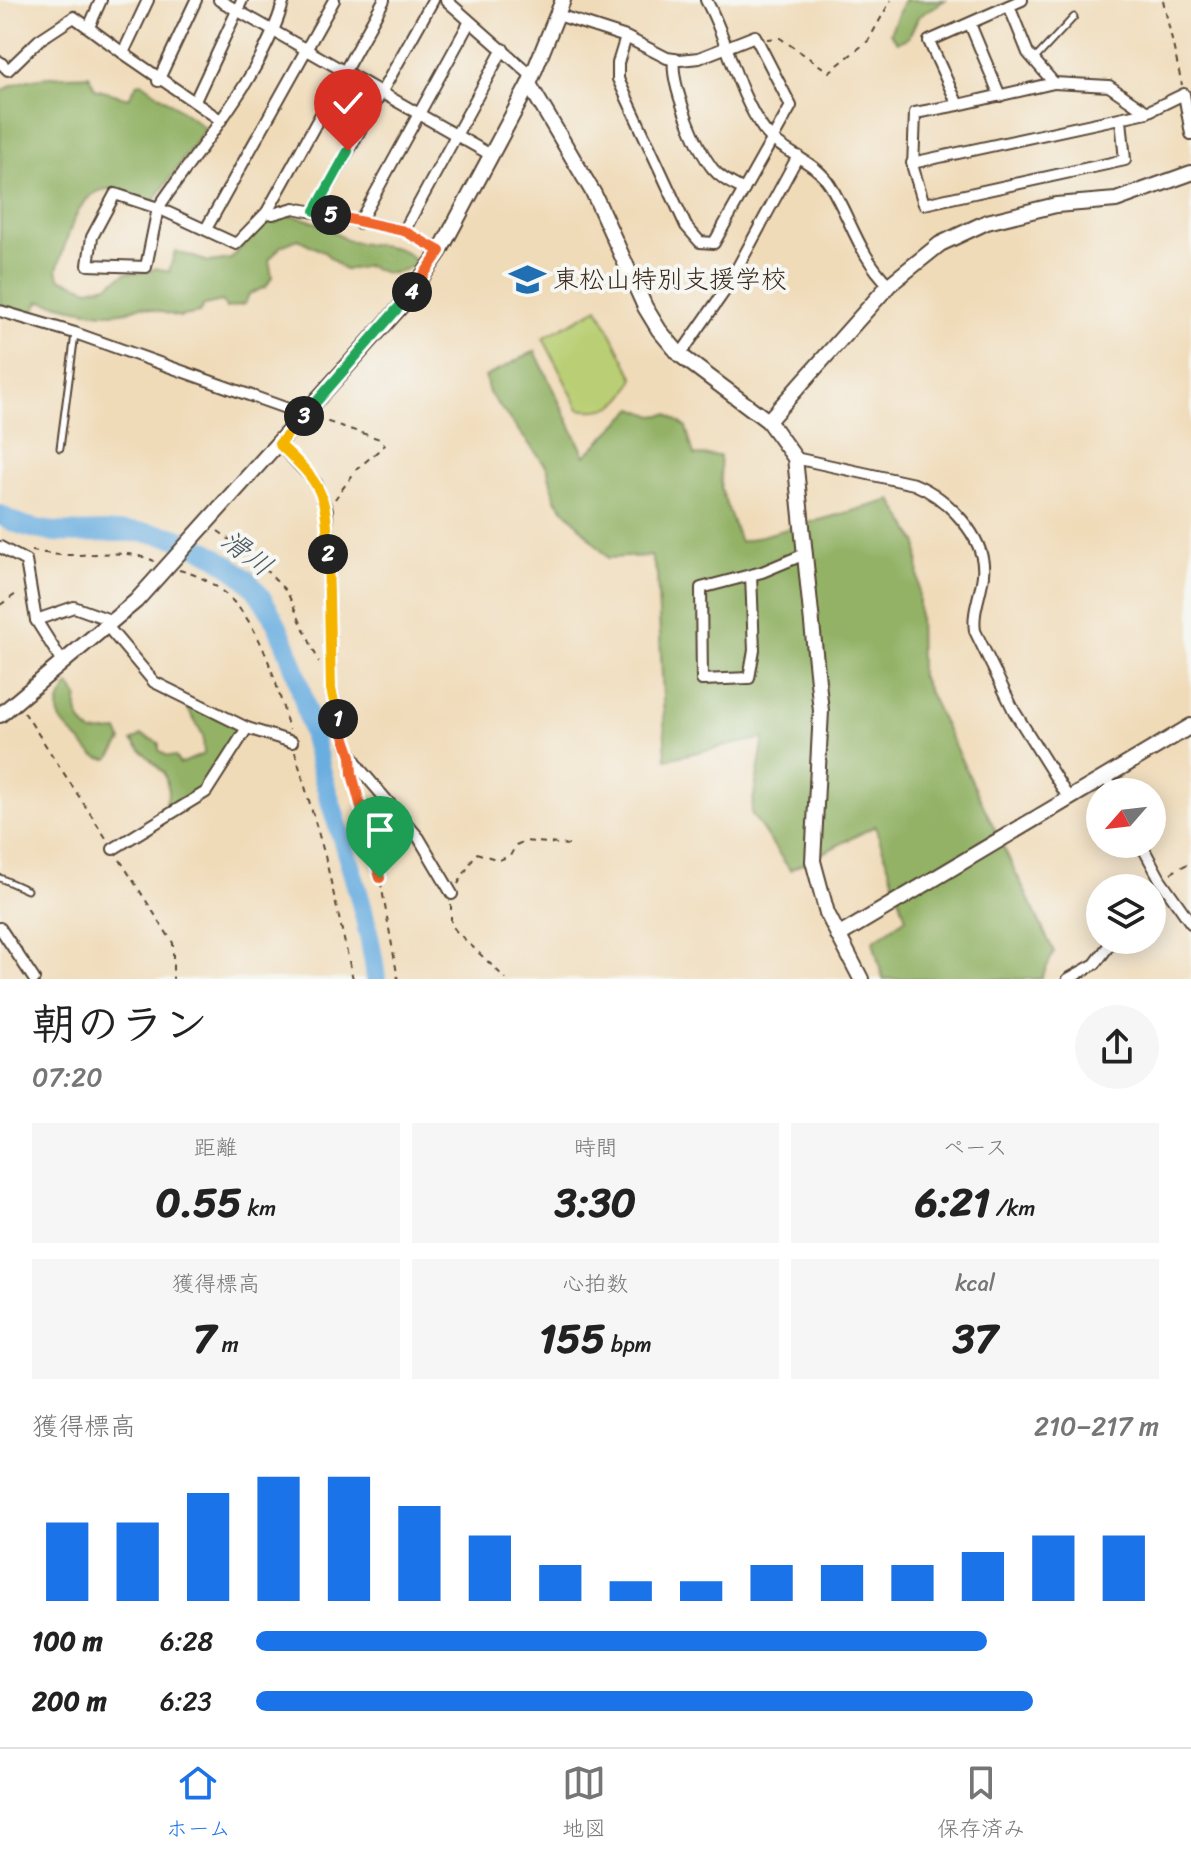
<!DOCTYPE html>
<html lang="ja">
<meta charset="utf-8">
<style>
body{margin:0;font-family:Sriracha,"Klee One",sans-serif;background:#f6f6f6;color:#222;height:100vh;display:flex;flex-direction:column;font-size:30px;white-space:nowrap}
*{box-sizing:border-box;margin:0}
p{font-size:26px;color:#767676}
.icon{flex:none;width:44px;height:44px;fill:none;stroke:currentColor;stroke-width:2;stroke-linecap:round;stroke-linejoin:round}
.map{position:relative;height:979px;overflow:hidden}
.side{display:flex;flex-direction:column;background:#fff;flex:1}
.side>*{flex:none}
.needle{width:52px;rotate:242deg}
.buttons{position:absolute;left:1086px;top:778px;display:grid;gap:16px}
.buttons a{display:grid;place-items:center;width:80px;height:80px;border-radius:50%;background:#fff;box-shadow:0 4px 20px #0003;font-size:40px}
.pin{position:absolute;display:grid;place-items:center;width:68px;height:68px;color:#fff;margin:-82px -34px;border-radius:50% 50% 50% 0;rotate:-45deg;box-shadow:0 0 8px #0007}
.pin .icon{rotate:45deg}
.km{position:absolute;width:40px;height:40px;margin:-20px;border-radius:50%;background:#222;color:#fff;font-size:22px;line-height:40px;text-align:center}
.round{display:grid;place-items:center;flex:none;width:84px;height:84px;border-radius:42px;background:#f6f6f6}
.overview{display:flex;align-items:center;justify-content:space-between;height:136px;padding:0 32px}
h1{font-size:44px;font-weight:700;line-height:60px}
.figures{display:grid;grid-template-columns:repeat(3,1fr);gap:12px;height:136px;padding:8px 32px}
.figures div{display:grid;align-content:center;border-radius:0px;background:#f6f6f6;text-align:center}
.figures b{font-size:40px;font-weight:700}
.figures small{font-size:22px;font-weight:400}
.figures p{font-size:22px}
.chart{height:224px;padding:16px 32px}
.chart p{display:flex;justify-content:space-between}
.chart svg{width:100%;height:144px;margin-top:8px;stroke:#1a73e8;stroke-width:6}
ul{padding:0 32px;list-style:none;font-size:26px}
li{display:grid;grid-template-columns:128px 96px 1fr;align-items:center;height:60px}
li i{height:20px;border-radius:10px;background:#1a73e8}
.dock{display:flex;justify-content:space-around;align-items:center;height:112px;border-top:2px solid #e0e0e0;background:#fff;font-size:22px;color:#767676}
.dock a{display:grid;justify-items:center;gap:4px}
.dock .active{color:#1a73e8}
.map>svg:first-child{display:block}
</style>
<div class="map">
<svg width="1191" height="979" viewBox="0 0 1191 979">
<rect width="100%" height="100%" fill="#f6f6f2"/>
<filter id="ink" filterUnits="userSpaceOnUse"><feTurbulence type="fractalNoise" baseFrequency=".0125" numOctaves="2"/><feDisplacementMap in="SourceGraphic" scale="16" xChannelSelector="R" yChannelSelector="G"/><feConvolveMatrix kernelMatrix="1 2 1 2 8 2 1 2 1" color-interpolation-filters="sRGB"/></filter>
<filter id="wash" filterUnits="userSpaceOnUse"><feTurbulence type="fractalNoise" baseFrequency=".006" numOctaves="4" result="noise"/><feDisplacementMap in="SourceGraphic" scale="32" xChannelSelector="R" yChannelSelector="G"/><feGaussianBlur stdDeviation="1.8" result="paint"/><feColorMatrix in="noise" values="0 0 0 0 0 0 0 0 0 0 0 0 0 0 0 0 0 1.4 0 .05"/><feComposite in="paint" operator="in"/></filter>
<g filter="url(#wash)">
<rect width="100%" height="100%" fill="#f0dbb9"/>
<path fill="#bacf74" stroke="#7a7c49" stroke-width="2" d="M 598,308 L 634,378 C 624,405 607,414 579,409 L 543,338 Z"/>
<g fill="#93b266" stroke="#676e42" stroke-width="2">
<path d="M 904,0 L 945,0 L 918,17 L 909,37 L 898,42 L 890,33 Z"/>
<path d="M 89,75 L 95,89 L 129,98 L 137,84 L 143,83 L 205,128 L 154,201 C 141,202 132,193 119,190 C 77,181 68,239 57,269 L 59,278 L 89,289 L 108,285 L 126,273 L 147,272 L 156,268 L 169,272 L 175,251 L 209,262 L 231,259 L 269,216 C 292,214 310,218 330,230 C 338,234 345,240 353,242 C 377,247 400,241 417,263 C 401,273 387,278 370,266 L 344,270 L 324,252 L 298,239 L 281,246 L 269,260 L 272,277 L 266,287 L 249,294 L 245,304 L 226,308 L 222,301 L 204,305 L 199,313 L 179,317 L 141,306 C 109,322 72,306 39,301 L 34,312 L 0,306 L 0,93 C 23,74 61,77 89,75 Z"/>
<path d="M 535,351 L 585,456 L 634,408 L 654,416 L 668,414 L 686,427 L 694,455 L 720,456 L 721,489 L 740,542 L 892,500 L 918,544 L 920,674 L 1054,952 L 1041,979 L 883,979 L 873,941 L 906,918 L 875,826 L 790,870 L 751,813 L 764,738 L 666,759 L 657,574 L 651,556 L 608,558 L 555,499 L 547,467 L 489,393 L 485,377 Z"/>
<path d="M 69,685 L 78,697 C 74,712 79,723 92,733 L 118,731 L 122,741 L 109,759 C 90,759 89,749 78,739 C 57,721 50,710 69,685 Z"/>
<path d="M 188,703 L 235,727 L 237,738 L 204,788 L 170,810 L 164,810 L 169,791 L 164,773 L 132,741 L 142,735 L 159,743 L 159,750 L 167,756 L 175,757 L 180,764 L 204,754 L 203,735 L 186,706 Z"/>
</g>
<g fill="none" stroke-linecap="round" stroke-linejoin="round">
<path stroke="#6baee0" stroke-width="20" d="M 0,515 C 56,549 119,520 178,539 C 207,549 244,571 261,597 C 297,651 307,718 324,780 C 343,846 368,910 376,979"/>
</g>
</g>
<g filter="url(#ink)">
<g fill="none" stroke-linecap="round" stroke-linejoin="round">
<defs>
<g id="lane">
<path d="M 1034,60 L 1074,17"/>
<path d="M 60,448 L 75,334"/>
<path d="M 0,878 L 27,890"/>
</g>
<g id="street">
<path d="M 148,0 L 123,53 L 219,119"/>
<path d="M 219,0 L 491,155"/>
<path d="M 284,0 C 262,77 202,143 158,208 L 236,244 L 267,212 L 384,0"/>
<path d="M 446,0 L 533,77"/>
<path d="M 706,0 C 729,41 736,92 764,130 C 781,153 814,159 830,185 C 851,219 859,256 889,285"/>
<path d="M 1022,0 L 929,41 L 958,105 L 915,113 L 913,168 L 924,204 L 1125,160 L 1121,120"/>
<path d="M 558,15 L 626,37 L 667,58 L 680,60 L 699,58 L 755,36 L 791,106 L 714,243 L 700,242 L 686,226 L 618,79 L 618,63 L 626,37"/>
<path d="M 970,24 L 1000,96"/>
<path d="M 89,27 L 101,0"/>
<path d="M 674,59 C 670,84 697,149 713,169 C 721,179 733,184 744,190"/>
<path d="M 0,62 L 8,70 L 39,40 L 74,17 L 123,53"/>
<path d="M 158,81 L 196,0"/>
<path d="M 195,101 L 242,0"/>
<path d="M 958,105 L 1054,83"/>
<path d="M 1147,112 L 1184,94 L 1191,134"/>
<path d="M 912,163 L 1147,112 L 1109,86 L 1054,83 L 1028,53 L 1009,6"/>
<path d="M 115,194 L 158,208 L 146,267 L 88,265 L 92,237 Z"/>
<path d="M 315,211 L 433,0"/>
<path d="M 267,212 L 273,214 L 294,208 L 383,226 L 404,231 L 440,251"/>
<path d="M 359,223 L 469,23"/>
<path d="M 206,229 L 334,0"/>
<path d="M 404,231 L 503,49"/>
<path d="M 0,311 L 75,333 L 305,415"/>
<path d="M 680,355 L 726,289 L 798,156"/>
<path d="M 279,444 L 316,483 L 327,510 L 331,689 L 347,747 L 360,769 L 419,838 L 452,894"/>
<path d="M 795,458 L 914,484 C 946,497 987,537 983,575 C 981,595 972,611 975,631 L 1014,711 L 1069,799"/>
<path d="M 0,547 L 26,561 L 36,620 L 63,663"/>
<path d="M 751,575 L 754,650 L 749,678 L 702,680 L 701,588 L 762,572 L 805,554"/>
<path d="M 36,620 L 74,607 L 113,621"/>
<path d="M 107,626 L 154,682 L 247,728 L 292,742"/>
<path d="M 1106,777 L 1114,792"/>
<path d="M 1141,844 L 1160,879 L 1191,923"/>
<path d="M 113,849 L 206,792 L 247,728"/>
<path d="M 0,928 L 34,979"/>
<path d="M 1068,979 L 1095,964 L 1113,940"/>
</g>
<g id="secondary">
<path d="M 529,84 L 594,194 L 645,307 L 659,330 L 680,355 L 768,421 L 795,458 L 821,711 L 813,861 L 827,913 L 861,979"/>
<path d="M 768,421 L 889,285 L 940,244 L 987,222 L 1056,205 L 1116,200 L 1191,173"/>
<path d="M 0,715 L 136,601 L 403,304 L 440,251 L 529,84 L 563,0"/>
<path d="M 838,936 L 1191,726"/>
</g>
</defs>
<use href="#lane" stroke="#564535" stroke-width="9"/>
<use href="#street" stroke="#564535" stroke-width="14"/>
<use href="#secondary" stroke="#564535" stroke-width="18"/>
<g stroke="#564535" stroke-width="2" stroke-dasharray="6 6" stroke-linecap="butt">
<path d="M 1163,0 L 1182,85"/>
<path d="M 767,39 L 780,38 L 829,72 L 868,41 L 891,0"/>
<path d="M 316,418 L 380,439 L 385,445 L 357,469 L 335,499"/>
<path d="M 218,531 L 252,556 L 287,592 L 319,662"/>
<path d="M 31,551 C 42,552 53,555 63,555 C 94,556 126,548 154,561"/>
<path d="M 179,570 C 253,588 272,666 289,730"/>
<path d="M 0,605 L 19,592"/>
<path d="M 24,712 L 108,841"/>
<path d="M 295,752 L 325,856 L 353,979"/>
<path d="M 353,777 L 380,878 L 398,979"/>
<path d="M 120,860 L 173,943 L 173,979"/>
<path d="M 1171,873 L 1191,862"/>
<path d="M 458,884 L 476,853 L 499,860 L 510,856 L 516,845 L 525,841 L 569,845"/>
<path d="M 451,904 L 451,924 L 456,931 L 506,979"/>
</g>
<use href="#lane" stroke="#fff" stroke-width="5"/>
<use href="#street" stroke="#fff" stroke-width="10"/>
<use href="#secondary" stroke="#fff" stroke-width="14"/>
</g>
</g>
<g fill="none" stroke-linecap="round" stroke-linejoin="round" filter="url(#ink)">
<defs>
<path id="split-1" d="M 338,719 L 351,756 L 352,774 L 380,878"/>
<path id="split-2" d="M 328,554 L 331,689 L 338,719"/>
<path id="split-3" d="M 304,416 L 279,444 C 323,485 327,494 328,554"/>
<path id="split-4" d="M 304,416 L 412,292"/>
<path id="split-5" d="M 331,215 L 404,231 L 440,251 L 412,292"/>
<path id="split-6" d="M 331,215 L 315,211 L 348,151"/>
</defs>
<use href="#split-1" stroke="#fff" stroke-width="16"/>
<use href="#split-2" stroke="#fff" stroke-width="16"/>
<use href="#split-3" stroke="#fff" stroke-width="16"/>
<use href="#split-4" stroke="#fff" stroke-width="16"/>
<use href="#split-5" stroke="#fff" stroke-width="16"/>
<use href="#split-6" stroke="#fff" stroke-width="16"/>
<use href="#split-1" stroke="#f0652b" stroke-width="10"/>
<use href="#split-2" stroke="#f5b400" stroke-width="10"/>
<use href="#split-3" stroke="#f5b400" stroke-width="10"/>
<use href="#split-4" stroke="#22a559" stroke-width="10"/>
<use href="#split-5" stroke="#f0652b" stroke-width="10"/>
<use href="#split-6" stroke="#22a559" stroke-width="10"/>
</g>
<defs>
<symbol id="school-bare" viewBox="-9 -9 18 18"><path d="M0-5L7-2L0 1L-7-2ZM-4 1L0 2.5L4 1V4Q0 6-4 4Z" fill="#1f6fb2" stroke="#f6f6f2" stroke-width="2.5" paint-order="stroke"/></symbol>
</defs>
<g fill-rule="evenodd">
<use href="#school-bare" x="502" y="254" width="51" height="51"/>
</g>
<g text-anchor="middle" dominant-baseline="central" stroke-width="8" stroke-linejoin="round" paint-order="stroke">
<g font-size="26" fill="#3b2a1e" stroke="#f6f6f2" text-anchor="start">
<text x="553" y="279">東松山特別支援学校</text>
</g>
<g font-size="28" font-style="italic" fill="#4c5862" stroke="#f6f6f2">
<text transform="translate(247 553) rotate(37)">滑川</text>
</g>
</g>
</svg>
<div class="buttons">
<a><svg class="needle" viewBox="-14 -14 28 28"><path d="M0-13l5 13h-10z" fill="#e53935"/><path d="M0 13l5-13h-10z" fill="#767676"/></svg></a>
<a><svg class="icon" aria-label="layers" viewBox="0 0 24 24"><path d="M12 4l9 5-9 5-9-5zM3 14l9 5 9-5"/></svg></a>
</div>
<div class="pin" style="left:380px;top:878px;background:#1e9e55"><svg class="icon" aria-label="arrive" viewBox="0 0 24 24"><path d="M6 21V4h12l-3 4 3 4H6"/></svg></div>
<div class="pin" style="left:348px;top:151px;background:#d93025"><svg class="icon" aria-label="check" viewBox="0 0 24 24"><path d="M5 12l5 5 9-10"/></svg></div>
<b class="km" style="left:338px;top:719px">1</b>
<b class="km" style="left:328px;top:554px">2</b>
<b class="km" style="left:304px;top:416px">3</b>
<b class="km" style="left:412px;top:292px">4</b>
<b class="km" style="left:331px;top:215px">5</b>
</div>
<section class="side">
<div class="overview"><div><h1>朝のラン</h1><p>07:20</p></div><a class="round"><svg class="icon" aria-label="share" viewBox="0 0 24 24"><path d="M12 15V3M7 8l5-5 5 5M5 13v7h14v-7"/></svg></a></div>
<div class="figures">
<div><p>距離</p><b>0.55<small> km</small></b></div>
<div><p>時間</p><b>3:30</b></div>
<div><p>ペース</p><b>6:21<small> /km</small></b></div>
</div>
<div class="figures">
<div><p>獲得標高</p><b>7<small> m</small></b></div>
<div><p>心拍数</p><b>155<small> bpm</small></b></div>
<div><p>kcal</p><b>37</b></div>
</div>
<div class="chart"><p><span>獲得標高</span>210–217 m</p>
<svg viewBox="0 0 160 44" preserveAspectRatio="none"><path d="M5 44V20M15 44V20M25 44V11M35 44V6M45 44V6M55 44V15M65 44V24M75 44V33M85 44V38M95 44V38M105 44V33M115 44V33M125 44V33M135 44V29M145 44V24M155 44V24"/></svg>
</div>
<ul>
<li><b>100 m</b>6:28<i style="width:81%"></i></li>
<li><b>200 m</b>6:23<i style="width:86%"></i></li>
</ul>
</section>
<nav class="dock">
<a class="active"><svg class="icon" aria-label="home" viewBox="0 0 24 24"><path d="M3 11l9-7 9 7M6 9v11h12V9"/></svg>ホーム</a>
<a><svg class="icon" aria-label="map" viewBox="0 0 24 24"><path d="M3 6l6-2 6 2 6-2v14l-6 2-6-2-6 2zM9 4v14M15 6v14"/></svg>地図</a>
<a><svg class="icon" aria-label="saved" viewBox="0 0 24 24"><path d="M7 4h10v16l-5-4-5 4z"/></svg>保存済み</a>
</nav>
